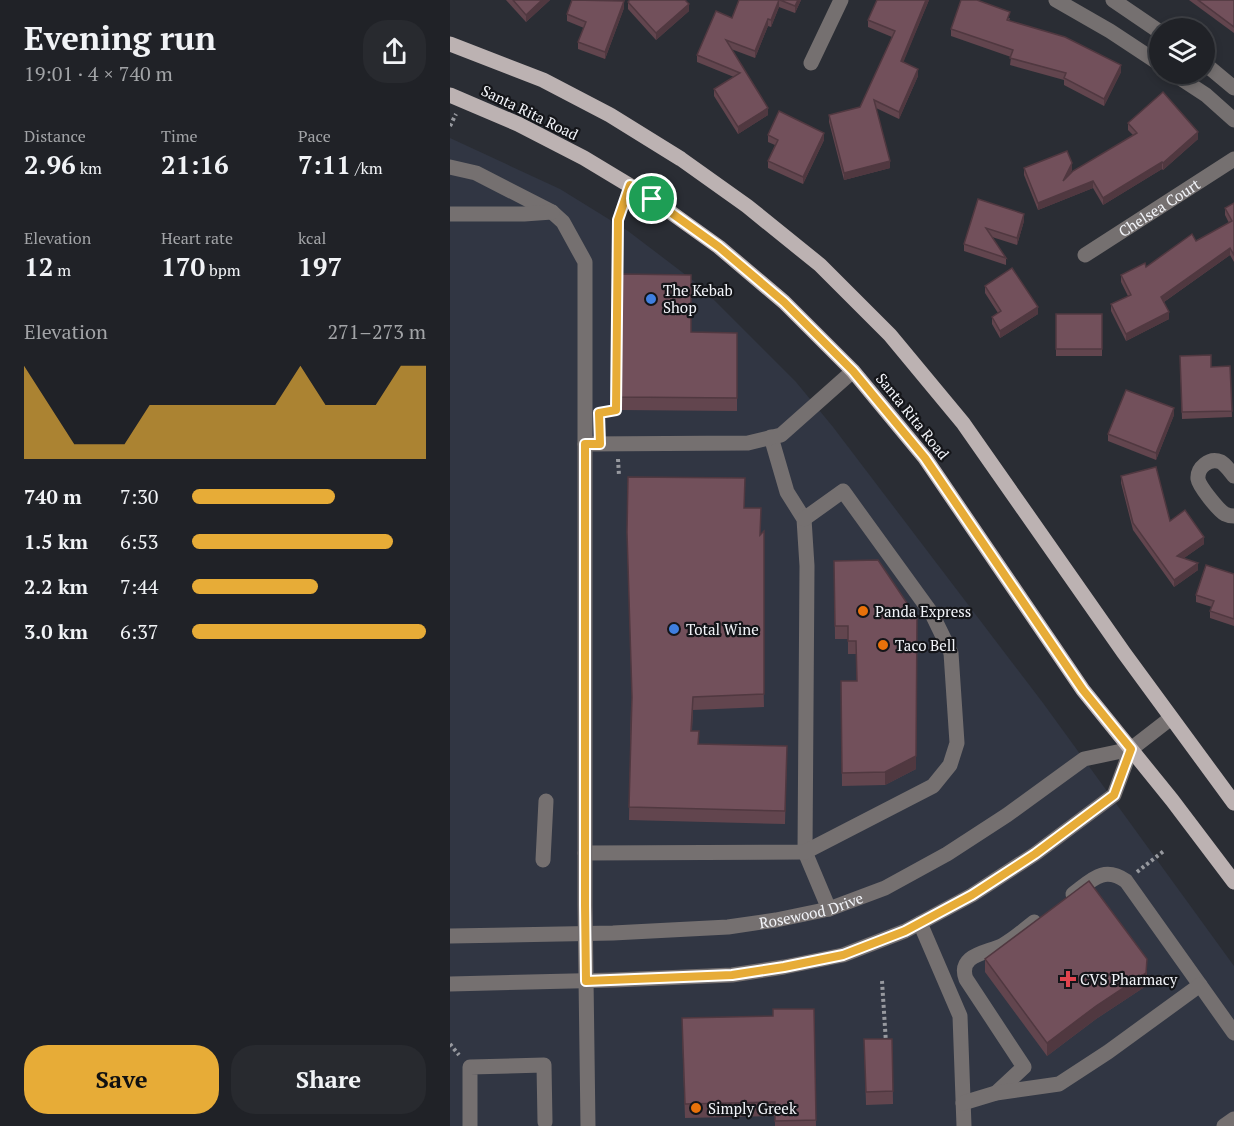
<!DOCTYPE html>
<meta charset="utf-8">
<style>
body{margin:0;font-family:"PT Serif",serif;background:#282a2f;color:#f1f3f6;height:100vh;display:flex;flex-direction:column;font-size:22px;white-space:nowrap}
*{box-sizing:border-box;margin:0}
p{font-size:20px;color:#a2a4a7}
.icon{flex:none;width:33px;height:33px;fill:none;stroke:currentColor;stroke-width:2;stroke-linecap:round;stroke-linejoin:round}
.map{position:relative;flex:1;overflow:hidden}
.drawer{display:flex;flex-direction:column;background:#202227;width:450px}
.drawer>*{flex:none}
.tools{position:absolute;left:699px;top:18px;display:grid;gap:12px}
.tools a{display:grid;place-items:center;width:66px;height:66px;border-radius:50%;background:#202227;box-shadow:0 3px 9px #0003,0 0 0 2px #3d3f44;font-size:30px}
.pin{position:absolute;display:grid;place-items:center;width:51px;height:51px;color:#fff;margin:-26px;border:3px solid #fff;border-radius:50%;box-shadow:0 2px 6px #0007}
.round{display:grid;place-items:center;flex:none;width:63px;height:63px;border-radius:24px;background:#282a2f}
.overview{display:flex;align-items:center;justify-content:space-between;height:102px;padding:0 24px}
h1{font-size:33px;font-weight:800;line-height:45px}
.stats{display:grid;grid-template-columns:repeat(3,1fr);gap:9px;height:102px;padding:6px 24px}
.stats div{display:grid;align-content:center}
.stats b{font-size:26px;font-weight:800}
.stats small{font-size:16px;font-weight:400}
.stats p{font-size:16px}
.chart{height:168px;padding:12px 24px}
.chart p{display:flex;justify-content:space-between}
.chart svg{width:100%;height:108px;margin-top:6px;fill:#e7ac37;opacity:.7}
.button{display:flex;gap:12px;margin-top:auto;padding:12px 24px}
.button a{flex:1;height:69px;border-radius:24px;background:#e7ac37;color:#111;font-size:24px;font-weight:800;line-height:69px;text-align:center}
.button a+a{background:#282a2f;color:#f1f3f6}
ul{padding:0 24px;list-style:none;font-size:20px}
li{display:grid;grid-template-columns:96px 72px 1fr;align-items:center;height:45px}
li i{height:15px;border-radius:8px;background:#e7ac37}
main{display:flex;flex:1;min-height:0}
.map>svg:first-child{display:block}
</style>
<main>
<section class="drawer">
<div class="overview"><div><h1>Evening run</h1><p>19:01 · 4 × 740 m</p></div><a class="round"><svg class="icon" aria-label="share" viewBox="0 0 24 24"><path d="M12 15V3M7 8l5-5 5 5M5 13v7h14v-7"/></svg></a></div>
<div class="stats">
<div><p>Distance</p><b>2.96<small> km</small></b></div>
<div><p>Time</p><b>21:16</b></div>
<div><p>Pace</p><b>7:11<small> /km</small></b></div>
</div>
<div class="stats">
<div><p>Elevation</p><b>12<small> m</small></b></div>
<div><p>Heart rate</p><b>170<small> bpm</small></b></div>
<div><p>kcal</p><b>197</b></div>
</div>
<div class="chart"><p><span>Elevation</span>271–273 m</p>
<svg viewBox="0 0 160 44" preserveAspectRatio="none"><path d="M0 44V6L10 22L20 38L30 38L40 38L50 22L60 22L70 22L80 22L90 22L100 22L110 6L120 22L130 22L140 22L150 6L160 6V44z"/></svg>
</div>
<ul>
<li><b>740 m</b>7:30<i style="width:61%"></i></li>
<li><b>1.5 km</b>6:53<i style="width:86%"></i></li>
<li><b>2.2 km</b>7:44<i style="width:54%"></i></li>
<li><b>3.0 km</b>6:37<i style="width:100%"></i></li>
</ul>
<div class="button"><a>Save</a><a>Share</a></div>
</section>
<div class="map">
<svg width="784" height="1126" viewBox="0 0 784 1126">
<rect width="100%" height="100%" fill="#2a2d34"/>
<path fill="#313643" d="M 0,138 L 110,189 L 178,231 L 249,285 L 346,382 L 383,427 L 593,703 L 784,966 L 784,1126 L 0,1126 Z"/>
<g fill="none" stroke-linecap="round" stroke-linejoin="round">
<g stroke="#97999f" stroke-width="4" stroke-dasharray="3 3" stroke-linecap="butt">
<path d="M 0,126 L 6,114"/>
<path d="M 151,413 L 166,410 L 168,220 L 175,200"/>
<path d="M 168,459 L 169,476"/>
<path d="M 687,872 L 715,850"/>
<path d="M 432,981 L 436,1043"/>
<path d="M 0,1044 L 9,1055"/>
</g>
<g stroke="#757070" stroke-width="15">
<path d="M 606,0 L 660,31 L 710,64"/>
<path d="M 663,0 L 710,32"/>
<path d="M 361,63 L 391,0"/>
<path d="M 754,63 L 784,88"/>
<path d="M 724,74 L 756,95 L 784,120"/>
<path d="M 0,167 L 26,173 L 102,212 L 113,222 L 135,262 L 135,905 L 138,1126"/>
<path d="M 0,214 L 74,214 L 102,212"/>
<path id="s1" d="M 635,255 L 784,159"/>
<path d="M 321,437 L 337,492 L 354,519 L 357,566 L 355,852 L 379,909"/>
<path d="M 135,444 L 298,443 L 331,435 L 403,371"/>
<path d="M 784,476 C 780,471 776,465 771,462 C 759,457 747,468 748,479 C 749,486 768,510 775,514 C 779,516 780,516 784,516"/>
<path d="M 135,853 L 355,852 L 483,786 L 500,765 L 507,743 L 501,653 L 482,614 L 393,491 L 354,519"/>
<path d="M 93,860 L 96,801"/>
<path d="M 623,894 C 641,881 653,865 676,881 L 750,985"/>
<path d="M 470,923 L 510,1016 L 514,1126"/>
<path id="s2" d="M 0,936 L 163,933 L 278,927 L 326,920 L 379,909 L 435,888 L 497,854 L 557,815 L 634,759 L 681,749 L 721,718"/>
<path d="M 0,984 L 164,980 L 282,975 L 334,967 L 393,955 L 455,931 L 522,895 L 585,854 L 664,795 L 681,749"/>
<path d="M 546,1093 L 574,1067 L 516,979 C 507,954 538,953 553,945 C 564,939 574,930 584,922"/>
<path d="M 513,1103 L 546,1093 L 609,1084 L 658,1052 L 750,985 L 784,1033"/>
<path d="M 20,1126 L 20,1067 L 94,1065 L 95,1122"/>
<path d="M 774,1126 L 784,1119"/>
</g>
<g stroke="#bcb2b2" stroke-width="15">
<path d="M 0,44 L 93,80 L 160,115 L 231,159 L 297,206 L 370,265 L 440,335 L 513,423 L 674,653 L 784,803"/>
<path d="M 0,95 L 68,124 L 134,158 L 202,199 L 269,247 L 334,302 L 403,371 L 475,458 L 633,690 L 722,800 L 784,882"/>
</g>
</g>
<g fill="#62454e">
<path d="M 56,0 L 100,0 L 76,22 Z"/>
<path d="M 289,0 L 351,0 L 345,13 L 329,7 L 321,27 L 318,26 L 305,58 L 281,49 L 318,115 L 288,134 L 264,96 L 264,89 L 284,77 L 247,62 L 247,55 L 282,18 Z"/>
<path d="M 479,0 L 453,62 L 468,76 L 449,119 L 426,108 L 440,168 L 394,180 L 379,122 L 379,115 L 410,107 L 442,37 L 418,27 L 418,20 Z"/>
<path d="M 739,0 L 784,0 L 784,33 Z"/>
<path d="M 178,2 L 239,11 L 206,40 L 178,9 Z"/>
<path d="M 174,8 L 155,59 L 128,49 L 128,42 L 134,28 L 117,21 L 117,14 Z"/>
<path d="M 560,18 L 559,21 L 671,72 L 654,106 L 614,85 L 614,80 L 560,65 L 561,57 L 501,36 L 501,29 Z"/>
<path d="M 678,123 L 748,139 L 713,170 L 712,169 L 653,205 L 643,188 L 588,210 L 574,175 L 574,168 L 622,170 L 619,175 L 683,135 L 678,130 Z"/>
<path d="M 318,135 L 374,140 L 353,184 L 318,168 L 318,161 L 325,145 L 318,142 Z"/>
<path d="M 528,199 L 574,221 L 567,245 L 542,237 L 556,258 L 556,265 L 514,251 L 514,244 Z"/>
<path d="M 784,203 L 784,262 L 780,255 L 714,302 L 719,319 L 676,341 L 661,311 L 661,304 L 678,296 L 671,282 L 671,275 L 696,267 L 779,223 L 775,215 L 775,208 Z"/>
<path d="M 170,274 L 241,332 L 287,333 L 287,411 L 169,410 Z"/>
<path d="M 535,286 L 588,314 L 550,338 L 542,324 L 542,317 L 548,313 L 535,293 Z"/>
<rect x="606" y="314" width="46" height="42"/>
<path d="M 730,356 L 761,367 L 780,366 L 782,417 L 732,419 Z"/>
<path d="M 724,415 L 706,460 L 658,441 L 658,434 Z"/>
<path d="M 671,476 L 720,521 L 754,544 L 734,558 L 748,570 L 724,587 L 683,530 L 671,483 Z"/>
<path d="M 294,508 L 310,534 L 314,707 L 243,710 L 242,731 L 249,744 L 337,746 L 335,824 L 179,820 L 181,704 Z"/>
<path d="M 384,561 L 466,769 L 435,785 L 392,786 L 391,681 L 407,681 L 406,654 L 398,654 L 398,639 L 385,639 Z"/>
<path d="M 784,574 L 784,626 L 760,618 L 760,611 L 762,607 L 746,602 L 746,595 Z"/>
<path d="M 535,959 L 697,972 L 696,986 L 646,1019 L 597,1056 L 535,972 Z"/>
<path d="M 364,1009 L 366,1126 L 325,1126 L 325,1116 L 235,1118 L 232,1031 Z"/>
<path d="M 414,1039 L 442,1039 L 443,1104 L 416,1105 Z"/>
</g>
<g fill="#503840">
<path d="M 92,0 L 100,0 L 76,22 L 76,15 Z"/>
<path d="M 329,0 L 329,7 L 321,27 L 321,20 Z"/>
<path d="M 348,0 L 351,0 L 345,13 L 345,6 Z"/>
<path d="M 476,0 L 479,0 L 451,68 L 451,61 Z"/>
<path d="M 174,1 L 174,8 L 155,59 L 155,52 Z"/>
<path d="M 239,4 L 239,11 L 206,40 L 206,33 Z"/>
<path d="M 318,19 L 318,26 L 305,58 L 305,51 Z"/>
<path d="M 671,65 L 671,72 L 654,106 L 654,99 Z"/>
<path d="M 468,69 L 468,76 L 449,119 L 449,112 Z"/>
<path d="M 318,108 L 318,115 L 288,134 L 288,127 Z"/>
<path d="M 748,132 L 748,139 L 713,170 L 713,163 Z"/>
<path d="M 374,133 L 374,140 L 353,184 L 353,177 Z"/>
<path d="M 440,161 L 440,168 L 394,180 L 394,173 Z"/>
<path d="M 712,162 L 712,169 L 653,205 L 653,198 Z"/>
<path d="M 622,163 L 622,170 L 613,188 L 613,181 Z"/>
<path d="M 643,181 L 643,188 L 588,210 L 588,203 Z"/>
<path d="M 574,214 L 574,221 L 567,245 L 567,238 Z"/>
<path d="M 780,248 L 780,255 L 711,304 L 711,297 Z"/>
<path d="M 588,307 L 588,314 L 550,338 L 550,331 Z"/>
<path d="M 719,312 L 719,319 L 676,341 L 676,334 Z"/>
<path d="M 724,408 L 724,415 L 706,460 L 706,453 Z"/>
<path d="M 754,537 L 754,544 L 727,563 L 727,556 Z"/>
<path d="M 748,563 L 748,570 L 724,587 L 724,580 Z"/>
<path d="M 467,618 L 466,769 L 435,785 L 435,772 Z"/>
<path d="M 697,959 L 696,986 L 646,1019 L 597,1056 L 597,1043 Z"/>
</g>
<g fill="#72505b" stroke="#503840" stroke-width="1.5">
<path d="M 63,0 L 92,0 L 76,15 Z"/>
<path d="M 122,0 L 174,1 L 155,52 L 128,42 L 136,22 L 117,14 Z"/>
<path d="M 180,0 L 235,0 L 239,4 L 206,33 L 178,2 Z"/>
<path d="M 289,0 L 329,0 L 321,20 L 318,19 L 305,51 L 276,40 L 318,108 L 288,127 L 264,89 L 290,73 L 247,55 L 266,11 L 282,18 Z"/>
<path d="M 330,0 L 348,0 L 345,6 Z"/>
<path d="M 427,0 L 476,0 L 451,61 L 468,69 L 449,112 L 424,100 L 440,161 L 394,173 L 379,115 L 410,107 L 445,31 L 418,20 Z"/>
<path d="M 511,0 L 527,0 L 560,12 L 557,20 L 615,37 L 671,65 L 654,99 L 614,78 L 616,73 L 560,58 L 563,50 L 501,29 Z"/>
<path d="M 748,0 L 784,0 L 784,27 Z"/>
<path d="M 713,92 L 748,132 L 713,163 L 712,162 L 653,198 L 643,181 L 588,203 L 574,168 L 617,151 L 622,163 L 613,181 L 623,171 L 687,133 L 678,123 Z"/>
<path d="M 329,111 L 374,133 L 353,177 L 318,161 L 328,140 L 318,135 Z"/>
<path d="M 528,199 L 574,214 L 567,238 L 536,228 L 556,258 L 514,244 Z"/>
<path d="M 784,203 L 784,255 L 780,248 L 711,297 L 719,312 L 676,334 L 661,304 L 681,295 L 671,275 L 695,263 L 696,267 L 742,234 L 746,241 L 782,221 L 775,208 Z"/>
<path d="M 562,268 L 588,307 L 550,331 L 542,317 L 551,311 L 535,286 Z"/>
<path d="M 170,274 L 241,275 L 241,332 L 287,333 L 287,398 L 169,397 Z"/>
<rect x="606" y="314" width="46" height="35"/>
<path d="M 761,355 L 761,367 L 780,366 L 782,411 L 732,412 L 730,356 Z"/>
<path d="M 676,390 L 724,408 L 706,453 L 658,434 Z"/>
<path d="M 706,467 L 720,521 L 735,510 L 754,537 L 727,556 L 748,563 L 724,580 L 683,523 L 671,476 Z"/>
<path d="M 178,477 L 295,478 L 294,508 L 311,508 L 310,535 L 314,531 L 314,694 L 243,697 L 241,731 L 249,731 L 248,744 L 337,746 L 335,811 L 179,807 L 182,697 L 177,532 Z"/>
<path d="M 428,560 L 467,618 L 466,756 L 435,772 L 392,773 L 391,681 L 407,681 L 406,641 L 398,641 L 398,626 L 385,626 L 384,561 Z"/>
<path d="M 756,565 L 784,574 L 784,619 L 760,611 L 764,601 L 746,595 Z"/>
<path d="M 639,881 L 697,959 L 696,973 L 646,1006 L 597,1043 L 535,959 Z"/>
<path d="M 323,1009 L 364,1009 L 366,1120 L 325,1121 L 325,1102 L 235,1104 L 232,1018 L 323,1016 Z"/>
<path d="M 414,1039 L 442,1039 L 443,1091 L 416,1092 Z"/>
</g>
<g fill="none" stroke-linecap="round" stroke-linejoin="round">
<defs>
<path id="route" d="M 180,185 L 202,199 L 269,247 L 334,302 L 403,371 L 475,458 L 633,690 L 681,749 L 664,795 L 585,854 L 522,895 L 455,931 L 393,955 L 334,967 L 282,975 L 136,981 L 135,905 L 135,444 L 150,444 L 149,413 L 166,410 L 168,220 Z"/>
</defs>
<use href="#route" stroke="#fff" stroke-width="12"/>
<use href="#route" stroke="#e7ac37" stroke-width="8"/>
</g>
<g fill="#3f7fe0" stroke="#141519" stroke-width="2">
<circle cx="201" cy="299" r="6"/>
<circle cx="224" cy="629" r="6"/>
</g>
<g fill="#e8710a" stroke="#141519" stroke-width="2">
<circle cx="413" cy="611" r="6"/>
<circle cx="433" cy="645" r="6"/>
<circle cx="246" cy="1108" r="6"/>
</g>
<path fill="#e0444e" stroke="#141519" stroke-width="2" d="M615 970h6v6h6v6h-6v6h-6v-6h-6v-6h6z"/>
<g text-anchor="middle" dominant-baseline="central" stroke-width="4.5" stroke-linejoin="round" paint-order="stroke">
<g font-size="15" fill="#f2f4f9" stroke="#141519">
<text transform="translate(80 112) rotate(26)">Santa Rita Road</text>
<text stroke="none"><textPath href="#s1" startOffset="88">Chelsea Court</textPath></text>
<text transform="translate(463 416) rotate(51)">Santa Rita Road</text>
<text stroke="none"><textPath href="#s2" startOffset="363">Rosewood Drive</textPath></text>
</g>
<g font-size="15" fill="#f2f4f9" stroke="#141519" text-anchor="start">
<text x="213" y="290">The Kebab<tspan x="213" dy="17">Shop</tspan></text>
<text x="425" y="611">Panda Express</text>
<text x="236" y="629">Total Wine</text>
<text x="445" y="645">Taco Bell</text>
<text x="630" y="979">CVS Pharmacy</text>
<text x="258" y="1108">Simply Greek</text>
</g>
</g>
</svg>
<div class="tools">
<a><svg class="icon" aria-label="layers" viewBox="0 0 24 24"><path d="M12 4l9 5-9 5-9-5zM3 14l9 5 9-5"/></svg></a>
</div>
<div class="pin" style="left:202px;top:199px;background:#1e9e55"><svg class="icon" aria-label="arrive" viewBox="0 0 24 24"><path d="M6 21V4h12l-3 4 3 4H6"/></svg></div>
</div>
</main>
